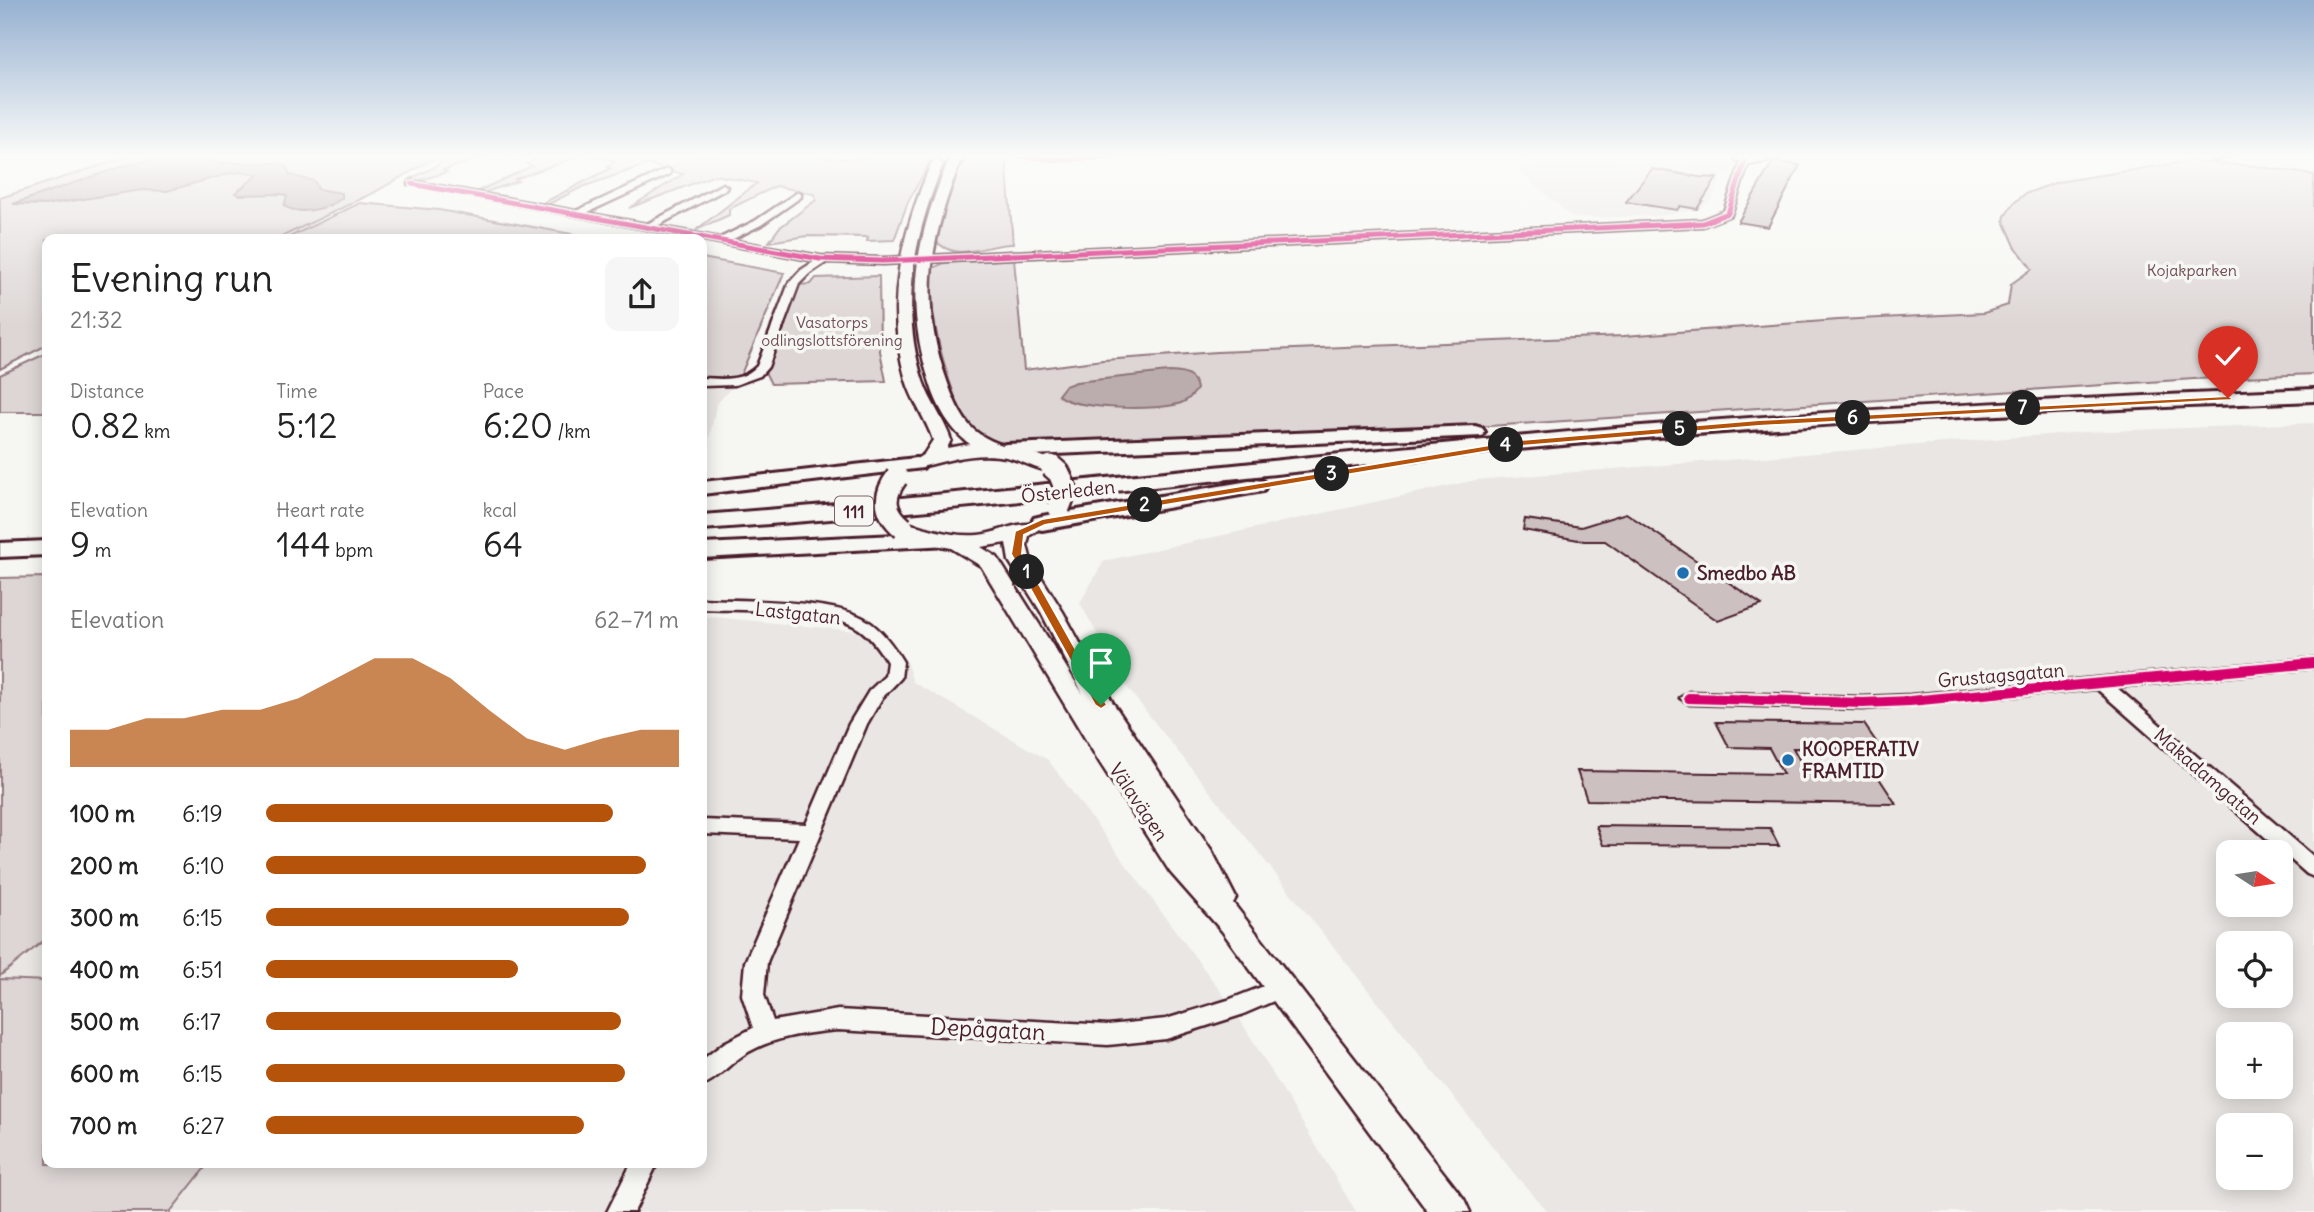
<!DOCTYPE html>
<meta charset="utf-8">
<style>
body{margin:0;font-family:Delius,sans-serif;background:#f6f6f6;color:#222;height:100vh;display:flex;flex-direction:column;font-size:26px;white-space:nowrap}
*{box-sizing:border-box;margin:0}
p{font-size:23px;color:#767676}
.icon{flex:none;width:38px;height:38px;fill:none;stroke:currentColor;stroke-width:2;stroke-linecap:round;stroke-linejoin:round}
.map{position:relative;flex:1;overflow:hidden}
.drawer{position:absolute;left:42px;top:234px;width:665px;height:934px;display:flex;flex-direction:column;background:#fff;border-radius:14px;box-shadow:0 4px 18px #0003}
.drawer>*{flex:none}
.needle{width:46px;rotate:102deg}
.controls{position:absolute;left:2216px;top:840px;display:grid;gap:14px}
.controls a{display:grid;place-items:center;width:77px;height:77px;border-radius:14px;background:#fff;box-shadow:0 4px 18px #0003;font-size:35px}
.pin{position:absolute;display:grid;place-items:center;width:60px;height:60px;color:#fff;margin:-72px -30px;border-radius:50% 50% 50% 0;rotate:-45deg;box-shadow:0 0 7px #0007}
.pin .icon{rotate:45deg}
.km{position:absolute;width:35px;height:35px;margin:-18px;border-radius:50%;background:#222;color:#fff;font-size:19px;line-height:35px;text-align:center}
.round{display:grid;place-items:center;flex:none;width:74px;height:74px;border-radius:14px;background:#f6f6f6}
.head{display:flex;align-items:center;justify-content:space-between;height:119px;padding:0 28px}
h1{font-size:38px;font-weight:600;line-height:52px}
.stats{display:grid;grid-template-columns:repeat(3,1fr);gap:10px;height:119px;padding:7px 28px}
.stats div{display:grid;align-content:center}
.stats b{font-size:35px;font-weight:600}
.stats small{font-size:19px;font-weight:400}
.stats p{font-size:19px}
.chart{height:196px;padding:14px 28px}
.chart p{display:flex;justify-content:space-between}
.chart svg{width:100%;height:126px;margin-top:7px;fill:#b45309;opacity:.7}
ul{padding:0 28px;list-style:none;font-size:23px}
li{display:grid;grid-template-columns:112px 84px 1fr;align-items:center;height:52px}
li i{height:18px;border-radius:9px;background:#b45309}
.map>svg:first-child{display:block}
</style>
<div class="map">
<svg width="2314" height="1212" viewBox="0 0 2314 1212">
<rect width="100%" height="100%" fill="#f6f6f2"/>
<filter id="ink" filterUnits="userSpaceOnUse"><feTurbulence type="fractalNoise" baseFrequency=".0143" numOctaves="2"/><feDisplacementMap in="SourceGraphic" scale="14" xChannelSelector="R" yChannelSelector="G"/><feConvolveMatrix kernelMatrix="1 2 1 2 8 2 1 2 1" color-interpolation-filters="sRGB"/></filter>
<g filter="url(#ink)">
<g fill="#e9e6e3" fill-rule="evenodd">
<path d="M 1685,155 L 1703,155 L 1738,162 L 1730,174 L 1724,173 L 1711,201 L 1696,210 L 1660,216 L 1573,218 L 1518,170 L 1575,156 L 1682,167 L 1687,162 L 1681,160 Z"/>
<path d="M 740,384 L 729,390 L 716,405 L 707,450 L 702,460 L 702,385 Z"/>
<path d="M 2314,423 L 2314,1212 L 1549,1212 L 1517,1177 L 1129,690 L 1080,603 L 1104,561 L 1476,480 L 2084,432 ZM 2228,852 L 2280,852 L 2280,905 L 2228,905 ZM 2228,943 L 2280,943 L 2280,996 L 2228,996 ZM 2228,1034 L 2280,1034 L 2280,1087 L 2228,1087 ZM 2228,1125 L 2280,1125 L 2280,1178 L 2228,1178 Z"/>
<path d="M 702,616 L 876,633 L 906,661 L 913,682 L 1048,760 L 1233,1008 L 1356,1212 L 168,1212 L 205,1164 L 702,1164 Z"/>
<path d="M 47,940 L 47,983 L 0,979 L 0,977 Z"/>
</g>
<g fill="#ddd6d5" stroke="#947a80" stroke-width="2">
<path d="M 133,155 L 440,155 L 373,193 L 275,240 L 47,240 L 47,345 L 0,369 L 0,198 Z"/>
<path d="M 451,155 L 491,155 L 443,170 L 447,172 L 418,181 L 410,179 L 433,168 Z"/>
<path d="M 523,155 L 582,155 L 515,179 L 518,181 L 483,193 L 478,191 L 532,166 L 527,164 L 536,158 Z"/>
<path d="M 588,155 L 823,155 L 823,157 L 853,160 L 875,155 L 934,155 L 908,202 L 894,240 L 867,241 L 868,237 L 807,236 L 769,242 L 779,228 L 816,200 L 814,194 L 776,186 L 729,209 L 729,215 L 696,230 L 757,183 L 715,175 L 629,208 L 683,174 L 648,164 L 582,187 L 545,206 L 539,205 L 611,168 L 607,167 L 615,161 Z"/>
<path d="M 969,155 L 1200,155 L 1061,161 L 1006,157 L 1013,244 C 986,243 956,265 934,239 L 958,171 Z"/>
<path d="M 2189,161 L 2255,166 L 2314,175 L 2314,374 L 2194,379 L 1459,428 L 1300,431 L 1034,445 C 1012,444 985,444 968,426 C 962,420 958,405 955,397 C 940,355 932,320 929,275 L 931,269 L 944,263 L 1014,259 L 1024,370 L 1103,360 L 1217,352 L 1624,336 L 1838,320 L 1984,313 L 2008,305 L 2011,284 L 2032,269 L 2015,246 L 2004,221 L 2005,216 L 2014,203 L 2025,194 L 2057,182 Z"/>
<path d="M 360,203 L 439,210 L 605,240 L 283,240 Z"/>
<path d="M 702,258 L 784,273 L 739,379 L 702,380 Z"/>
<path d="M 879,276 L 880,351 L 886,381 L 771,384 L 765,372 L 798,285 L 811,284 L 816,278 Z"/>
<path d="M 47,353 L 47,412 L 0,412 L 0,375 Z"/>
<path d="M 47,577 L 47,938 L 0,976 L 0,578 Z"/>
<path d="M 0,979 L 47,981 L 47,1164 L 208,1164 L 170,1212 L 0,1212 Z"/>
</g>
<g fill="#bbadae" stroke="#8e747a" stroke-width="2">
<path d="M 169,155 L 192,155 L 219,163 L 279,163 L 286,166 L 290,175 L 314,181 L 318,189 L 342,193 L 342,198 C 328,209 300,216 284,206 L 287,196 L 282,194 L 239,195 L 235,193 L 258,175 L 240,172 L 228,174 L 167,191 L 142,190 L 45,205 L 13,204 L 123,166 Z"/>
<path d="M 1168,372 C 1182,372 1195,374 1197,389 C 1193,395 1189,400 1181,403 C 1161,411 1073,410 1058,395 L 1065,386 L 1076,382 Z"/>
</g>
<g fill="#ccc1c0" stroke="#4a1f2b" stroke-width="2">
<path d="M 1773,161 L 1800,165 L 1768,227 L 1738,222 Z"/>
<path d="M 1652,169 L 1699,177 L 1717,178 L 1697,209 L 1680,206 L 1677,210 L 1626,202 Z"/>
<path d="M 1626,513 L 1762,605 L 1718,621 L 1605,541 L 1584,541 L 1523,530 L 1525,519 L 1581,527 Z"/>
<path d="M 1716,722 L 1864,724 L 1881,749 L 1793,748 L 1807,774 L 1877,775 L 1896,804 L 1587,800 L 1577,771 L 1783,774 L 1769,748 L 1729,747 Z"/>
<path d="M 1596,826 L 1770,828 L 1779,846 L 1603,845 Z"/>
</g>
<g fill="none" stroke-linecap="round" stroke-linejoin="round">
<defs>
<g id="minor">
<path d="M 1738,155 L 1760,155 L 1768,161 L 1748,165 L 1731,215 L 1703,226 L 883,264 L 827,262 L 809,274 L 799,284 L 768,367 L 760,376 L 735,385 L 702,386 L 702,378 C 722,379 742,382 757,366 L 789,283 L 801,270 L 815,261 L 408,184 L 412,181 L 576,211 L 667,169 L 670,170 L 670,174 L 586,213 L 647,224 L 723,184 L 727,187 L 726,189 L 657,226 L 720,238 L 755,221 L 798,192 L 801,193 L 801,197 L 761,225 L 731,240 L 820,256 L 883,258 L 1702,220 L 1724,211 L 1741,162 L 1735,159 Z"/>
<path d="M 2235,155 L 2215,160 L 2211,158 L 2217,155 Z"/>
<path d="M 702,599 C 743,601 836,599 868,621 C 883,631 894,647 903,662 L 901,678 L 882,698 L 867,724 L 767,962 L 764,995 L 773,1021 L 838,1010 L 1108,1025 L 1166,1019 L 1228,1000 L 1282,979 L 1290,982 L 1293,988 L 1290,994 L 1241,1015 L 1166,1039 L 1108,1045 L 838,1030 C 804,1033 771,1037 742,1056 C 728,1065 717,1080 702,1085 L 702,1060 L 724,1043 L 753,1028 L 742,995 L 745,962 L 799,838 L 702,834 L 702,820 L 806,824 L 849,724 L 869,691 L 885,676 L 887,662 C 879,649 868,633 854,626 C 821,608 741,611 702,609 Z"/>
<path d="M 2314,658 L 2314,668 L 2116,687 L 2314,857 L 2314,877 L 2307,874 L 2097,689 L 1863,709 L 1689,704 L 1680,698 L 1689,692 L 1863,697 L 1910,695 Z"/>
<path d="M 631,1164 L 657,1164 L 634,1212 L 607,1212 Z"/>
</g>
<g id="secondary">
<path d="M 951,155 L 963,155 C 932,232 917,297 946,378 C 952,396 960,417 974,430 C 997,449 1030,450 1058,462 L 1061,466 L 1058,470 C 1041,474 1023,460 1006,457 C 977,452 953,459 925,466 L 915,460 L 924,454 L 933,440 C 926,419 912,401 906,380 C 884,304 901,235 931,164 L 937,160 L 943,164 C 914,236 899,306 923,381 C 930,402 944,419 951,440 L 947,448 L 970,444 C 950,430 937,406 930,383 C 902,298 917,234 951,155 Z"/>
<path d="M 903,522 C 929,528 950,537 978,535 C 996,534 1019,520 1036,525 L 1039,529 L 1029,536 L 1027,545 L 1031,561 L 1063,612 L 1113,703 L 1212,851 L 1236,898 L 1233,903 L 1464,1199 L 1470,1212 L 1428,1212 L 1222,931 L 1170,872 L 1100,763 L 981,566 L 951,548 L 926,543 L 896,532 L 893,528 L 896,524 ZM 1006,543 L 1009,561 L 1041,612 L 1083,694 L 997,557 L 981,547 Z"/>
</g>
<g id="primary">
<path d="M 2314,389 L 2314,401 C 2049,411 1783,424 1519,449 C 1246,475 975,510 702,529 L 702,515 C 1007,492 1311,454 1616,428 C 1848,409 2081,398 2314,389 Z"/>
<path d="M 1475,426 L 1482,428 L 1485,432 L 1482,436 L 1006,456 L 999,454 L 996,450 L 999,446 L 1006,444 Z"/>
<path d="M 916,458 L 923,460 L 926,464 L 923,468 L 702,494 L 702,482 Z"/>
<path d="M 1255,480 L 1263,481 L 1266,486 L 1263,491 L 1042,530 L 1034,528 L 1031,523 L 1034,518 L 1042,516 Z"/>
<path d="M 941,533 L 949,535 L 952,540 L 949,545 L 702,558 L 702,544 Z"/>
<path d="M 47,541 L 47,555 L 0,557 L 0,543 Z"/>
</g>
</defs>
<use href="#minor" stroke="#4a1f2b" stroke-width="5"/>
<use href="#secondary" stroke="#4a1f2b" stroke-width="5"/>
<use href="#primary" stroke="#4a1f2b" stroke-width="6"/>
<use href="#minor" fill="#f6f6f2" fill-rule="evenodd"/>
<use href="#secondary" fill="#f6f6f2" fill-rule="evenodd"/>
<use href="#primary" fill="#f6f6f2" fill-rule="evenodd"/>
<defs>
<g id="secondary-bridge">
<path d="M 1051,466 L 1059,473 L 1066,490 L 1059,508"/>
<path d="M 897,477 C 882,497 884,512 903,528"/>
</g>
</defs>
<use href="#secondary-bridge" stroke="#4a1f2b" stroke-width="26" stroke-linecap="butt"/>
<use href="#secondary-bridge" stroke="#f6f6f2" stroke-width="21"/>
<defs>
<g id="cycleway-far1">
<path d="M 1007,155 L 1060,160 L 1140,155"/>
<path d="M 412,184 L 820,259 L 883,261 L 1703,223 L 1728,213 L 1745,162"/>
</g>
<path id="cycleway" d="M 1689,698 L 1863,703 L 1910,701 L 2314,663"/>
</defs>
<use href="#cycleway-far1" stroke="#f6f6f2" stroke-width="8"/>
<use href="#cycleway" stroke="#f6f6f2" stroke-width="15"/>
<use href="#cycleway-far1" stroke="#d6006c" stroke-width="5"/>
<use href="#cycleway" stroke="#d6006c" stroke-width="10"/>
</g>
</g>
<linearGradient id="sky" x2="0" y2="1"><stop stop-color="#96b1d1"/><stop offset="0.48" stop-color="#fbfbf9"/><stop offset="1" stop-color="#fbfbf9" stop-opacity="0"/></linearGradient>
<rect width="2314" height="325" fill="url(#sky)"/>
<path fill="#b45309" stroke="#fff" stroke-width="2" d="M 2228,396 L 2232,398 L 2231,400 L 1759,426 L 1520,446 L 1045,525 L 1024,535 L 1022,554 L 1107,705 L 1101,709 L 1095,705 L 1011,554 L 1015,531 L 1042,519 L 1520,440 L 1759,420 Z"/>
<g fill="#1f6fb2" stroke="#f6f6f2" stroke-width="2.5">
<circle cx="1683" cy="573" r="7"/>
<circle cx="1788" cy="760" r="7"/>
</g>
<g text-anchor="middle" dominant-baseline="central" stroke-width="7" stroke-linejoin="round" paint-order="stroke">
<g font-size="16" fill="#6f4d56" stroke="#f6f6f2">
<text x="2192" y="270">Kojakparken</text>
<text x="832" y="322">Vasatorps<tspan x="832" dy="18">odlingslottsförening</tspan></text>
</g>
<rect fill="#f6f6f2" stroke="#7e6067" stroke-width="2" x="835" y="496.5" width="38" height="29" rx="5"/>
<g font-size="18" font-weight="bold" fill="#4a1f2b">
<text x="854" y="511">111</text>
</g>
<g font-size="19" fill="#4a1f2b" stroke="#f6f6f2">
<text transform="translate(1068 491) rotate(-6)">Österleden</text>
<text transform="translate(798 613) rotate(6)">Lastgatan</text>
<text transform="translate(2001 675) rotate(-5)">Grustagsgatan</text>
<text transform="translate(2208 776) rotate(41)">Makadamgatan</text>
<text transform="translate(1139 802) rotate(56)">Välavägen</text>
</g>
<g font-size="19" font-weight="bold" fill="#4a1f2b" stroke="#f6f6f2" text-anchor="start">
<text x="1697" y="573">Smedbo AB</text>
<text x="1802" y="749">KOOPERATIV<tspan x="1802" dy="22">FRAMTID</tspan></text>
</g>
<g font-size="23" fill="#4a1f2b" stroke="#f6f6f2">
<text transform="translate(988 1029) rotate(3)">Depågatan</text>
</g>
</g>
</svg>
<div class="controls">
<a><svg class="needle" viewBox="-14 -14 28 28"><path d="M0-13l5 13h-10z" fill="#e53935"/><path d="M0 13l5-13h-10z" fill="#767676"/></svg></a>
<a><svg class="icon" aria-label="locate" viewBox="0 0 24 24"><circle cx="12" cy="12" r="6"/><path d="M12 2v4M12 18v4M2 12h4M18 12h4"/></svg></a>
<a>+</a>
<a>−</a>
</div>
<div class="pin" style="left:1101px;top:705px;background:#1e9e55"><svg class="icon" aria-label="arrive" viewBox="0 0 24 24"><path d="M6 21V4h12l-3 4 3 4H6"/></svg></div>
<div class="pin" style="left:2228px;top:398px;background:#d93025"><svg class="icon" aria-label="check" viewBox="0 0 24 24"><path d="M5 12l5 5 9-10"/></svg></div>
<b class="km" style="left:1027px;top:572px">1</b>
<b class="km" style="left:1145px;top:505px">2</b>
<b class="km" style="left:1332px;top:474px">3</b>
<b class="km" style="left:1506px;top:445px">4</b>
<b class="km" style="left:1680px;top:429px">5</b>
<b class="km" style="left:1853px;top:418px">6</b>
<b class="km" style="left:2023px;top:408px">7</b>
<section class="drawer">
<div class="head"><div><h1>Evening run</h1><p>21:32</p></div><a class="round"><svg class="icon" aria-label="share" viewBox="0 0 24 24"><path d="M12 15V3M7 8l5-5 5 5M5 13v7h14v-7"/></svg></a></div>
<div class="stats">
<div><p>Distance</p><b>0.82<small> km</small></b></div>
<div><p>Time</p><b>5:12</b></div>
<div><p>Pace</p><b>6:20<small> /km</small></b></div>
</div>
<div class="stats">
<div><p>Elevation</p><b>9<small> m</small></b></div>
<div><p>Heart rate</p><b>144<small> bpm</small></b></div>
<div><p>kcal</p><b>64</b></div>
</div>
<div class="chart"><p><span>Elevation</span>62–71 m</p>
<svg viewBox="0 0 160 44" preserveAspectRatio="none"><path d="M0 44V31L10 31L20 27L30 27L40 24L50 24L60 20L70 13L80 6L90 6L100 13L110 24L120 34L130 38L140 34L150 31L160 31V44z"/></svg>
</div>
<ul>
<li><b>100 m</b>6:19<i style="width:84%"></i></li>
<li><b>200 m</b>6:10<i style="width:92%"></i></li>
<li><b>300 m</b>6:15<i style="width:88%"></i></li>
<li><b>400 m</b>6:51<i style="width:61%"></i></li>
<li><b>500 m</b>6:17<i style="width:86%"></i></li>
<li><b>600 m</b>6:15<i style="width:87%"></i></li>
<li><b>700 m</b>6:27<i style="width:77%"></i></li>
</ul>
</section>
</div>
